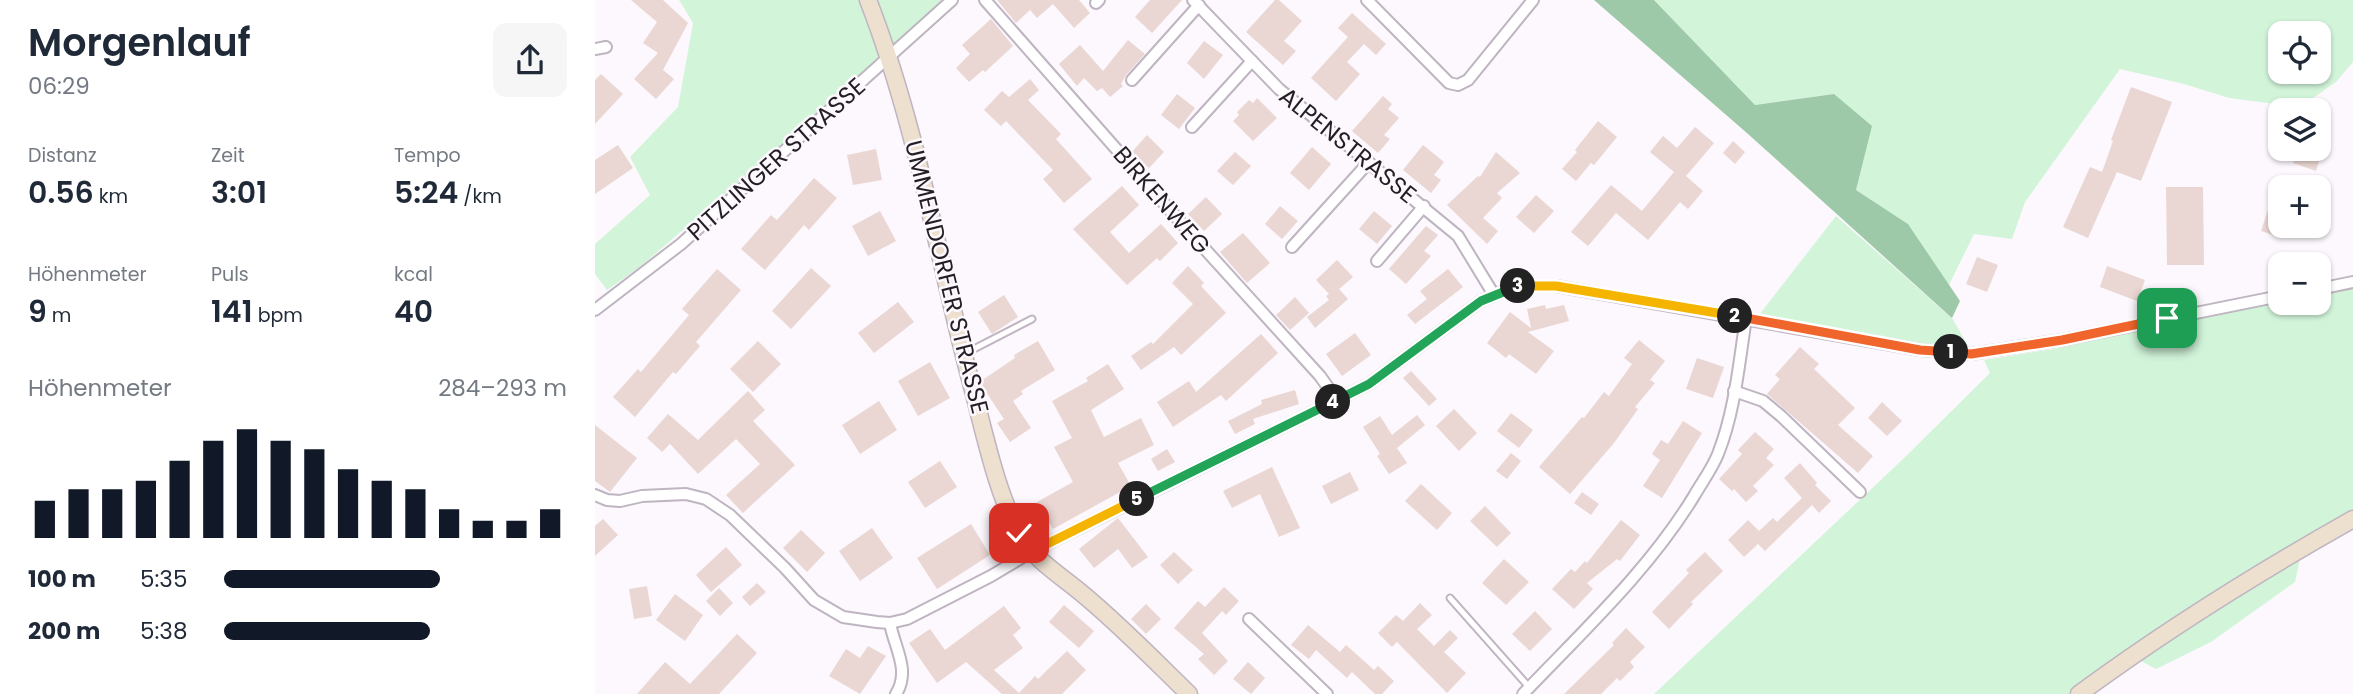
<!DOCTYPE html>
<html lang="de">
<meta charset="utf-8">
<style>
body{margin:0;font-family:Poppins,sans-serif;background:#f6f6f7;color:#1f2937;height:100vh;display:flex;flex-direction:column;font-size:26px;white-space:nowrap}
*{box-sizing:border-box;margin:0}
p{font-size:23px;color:#747a83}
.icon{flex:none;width:38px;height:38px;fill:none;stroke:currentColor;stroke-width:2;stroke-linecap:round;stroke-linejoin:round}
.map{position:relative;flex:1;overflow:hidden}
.panel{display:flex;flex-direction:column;background:#fff;width:595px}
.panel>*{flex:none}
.buttons{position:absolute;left:1673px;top:21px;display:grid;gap:14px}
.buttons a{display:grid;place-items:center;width:63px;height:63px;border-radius:14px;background:#fff;box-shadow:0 2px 5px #0004;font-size:35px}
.pin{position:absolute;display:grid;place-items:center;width:60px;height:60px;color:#fff;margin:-30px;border-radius:14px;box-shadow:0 4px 10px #0006}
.km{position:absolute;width:35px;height:35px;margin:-18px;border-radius:50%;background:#222;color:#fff;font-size:19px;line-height:35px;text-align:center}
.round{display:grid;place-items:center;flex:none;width:74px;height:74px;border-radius:14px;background:#f6f6f7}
.headline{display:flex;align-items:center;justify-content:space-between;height:119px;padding:0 28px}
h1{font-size:38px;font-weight:600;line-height:52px}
.metrics{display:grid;grid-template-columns:repeat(3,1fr);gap:10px;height:119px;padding:7px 28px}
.metrics div{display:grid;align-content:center}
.metrics b{font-size:30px;font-weight:600}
.metrics small{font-size:19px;font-weight:400}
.metrics p{font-size:19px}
.chart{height:196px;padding:14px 28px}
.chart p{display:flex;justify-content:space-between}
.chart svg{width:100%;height:126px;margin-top:7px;stroke:#111827;stroke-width:6}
ul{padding:0 28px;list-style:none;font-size:23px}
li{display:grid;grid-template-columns:112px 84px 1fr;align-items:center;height:52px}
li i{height:18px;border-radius:9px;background:#111827}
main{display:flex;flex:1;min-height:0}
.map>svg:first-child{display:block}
</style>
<main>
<section class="panel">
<div class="headline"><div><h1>Morgenlauf</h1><p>06:29</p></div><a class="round"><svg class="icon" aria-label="share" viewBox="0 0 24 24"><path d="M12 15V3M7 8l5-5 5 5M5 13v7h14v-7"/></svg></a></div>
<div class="metrics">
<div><p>Distanz</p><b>0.56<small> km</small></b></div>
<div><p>Zeit</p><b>3:01</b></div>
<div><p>Tempo</p><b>5:24<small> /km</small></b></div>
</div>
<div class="metrics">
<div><p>Höhenmeter</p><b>9<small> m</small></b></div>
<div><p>Puls</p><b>141<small> bpm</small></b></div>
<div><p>kcal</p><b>40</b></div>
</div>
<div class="chart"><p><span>Höhenmeter</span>284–293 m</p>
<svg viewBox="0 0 160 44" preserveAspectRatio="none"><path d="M5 44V31M15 44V27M25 44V27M35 44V24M45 44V17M55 44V10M65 44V6M75 44V10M85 44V13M95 44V20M105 44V24M115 44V27M125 44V34M135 44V38M145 44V38M155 44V34"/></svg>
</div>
<ul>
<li><b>100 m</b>5:35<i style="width:63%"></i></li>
<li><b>200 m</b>5:38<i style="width:60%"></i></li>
</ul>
</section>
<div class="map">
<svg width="1758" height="694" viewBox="0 0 1758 694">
<rect width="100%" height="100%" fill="#fcf8fd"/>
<g fill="#d2f5da" fill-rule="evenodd">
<path d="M 84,0 L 351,0 L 284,62 L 46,266 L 12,290 L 0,274 L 0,244 L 55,195 L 35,157 L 83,107 L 98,23 Z"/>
<path d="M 1059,0 L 1758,0 L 1758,62 L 1741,82 L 1705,107 L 1634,98 L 1589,84 L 1525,69 L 1430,202 L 1417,239 L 1379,234 L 1354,285 L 1313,224 L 1261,190 L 1239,94 L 1160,105 ZM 1685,33 L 1724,33 L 1724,72 L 1685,72 Z"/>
<path d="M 1241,216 L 1357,318 L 1375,349 L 1326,345 L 1164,315 Z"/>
<path d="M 1758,287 L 1758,513 L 1567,627 L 1474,694 L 1059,694 L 1306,461 L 1395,373 L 1389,360 L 1458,349 L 1685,301 L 1724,303 L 1724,294 Z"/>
<path d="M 1705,559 L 1700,582 L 1616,642 L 1561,669 L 1544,660 Z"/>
</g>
<path fill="#9ec9a8" d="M 999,0 L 1059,0 L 1160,105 L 1239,94 L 1277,126 L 1261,190 L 1313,224 L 1365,301 L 1357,318 L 1153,134 Z"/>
<g fill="#ead7d3">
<path d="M 36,0 L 68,0 L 93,23 L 68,70 L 79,79 L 61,99 L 39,79 L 63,53 L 48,43 L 62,22 Z"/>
<path d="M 402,0 L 484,0 L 495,13 L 479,28 L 458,4 L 442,18 L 435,10 L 421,23 Z"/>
<path d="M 555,0 L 587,0 L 557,33 L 540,17 Z"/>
<path d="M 680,0 L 684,0 L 707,21 L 689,41 L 701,51 L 688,65 L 651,32 Z"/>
<path d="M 757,13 L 791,44 L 781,55 L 769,44 L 752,62 L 765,74 L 741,101 L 716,78 L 753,37 L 743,28 Z"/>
<path d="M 396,19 L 418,46 L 390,72 L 388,70 L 374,82 L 361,68 L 375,54 L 367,45 Z"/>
<path d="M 533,40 L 550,54 L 531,75 L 526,84 L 528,86 L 515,97 L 507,88 L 502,91 L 489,78 L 482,86 L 464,64 L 485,45 L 508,71 Z"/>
<path d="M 609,41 L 628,55 L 609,79 L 592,63 Z"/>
<path d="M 6,74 L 28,94 L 0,124 L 0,80 Z"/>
<path d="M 435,79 L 444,90 L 433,100 L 466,134 L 461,139 L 497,179 L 469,203 L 448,179 L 458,170 L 411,121 L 406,126 L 389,110 L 407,91 L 414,97 Z"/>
<path d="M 1536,87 L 1577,102 L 1546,181 L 1522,172 L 1493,238 L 1468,227 L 1495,167 L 1507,172 L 1518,141 L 1516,140 Z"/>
<path d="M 582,94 L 600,108 L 584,129 L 566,115 Z"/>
<path d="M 788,96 L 797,104 L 793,109 L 804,118 L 789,135 L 795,139 L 783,153 L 757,131 Z"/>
<path d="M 662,98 L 682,118 L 658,141 L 638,121 L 644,115 L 642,112 L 654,100 L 658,103 Z"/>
<path d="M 1003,121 L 1022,137 L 999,165 L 996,163 L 981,181 L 967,169 L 982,152 L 980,150 Z"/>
<path d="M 1100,127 L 1119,143 L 1091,176 L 1108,191 L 1093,209 L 1085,202 L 1053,240 L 1021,213 L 993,246 L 976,232 L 1016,185 L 1047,211 L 1079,172 L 1055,152 L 1068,136 L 1082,148 Z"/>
<path d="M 552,135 L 569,152 L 554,168 L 537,152 Z"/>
<path d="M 1138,141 L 1150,152 L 1140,164 L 1128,153 Z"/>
<path d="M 23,145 L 38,168 L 0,194 L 0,160 Z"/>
<path d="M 828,145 L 849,162 L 839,175 L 846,180 L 836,193 L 808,170 Z"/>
<path d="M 717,147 L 736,164 L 714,190 L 695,173 Z"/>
<path d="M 281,149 L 287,180 L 258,185 L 252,155 Z"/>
<path d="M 1702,149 L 1728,149 L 1721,171 L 1698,163 Z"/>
<path d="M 640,152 L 656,166 L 638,185 L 622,171 Z"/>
<path d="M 901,152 L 925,173 L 902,193 L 907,198 L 888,218 L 903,231 L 892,244 L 852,205 L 883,176 L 885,177 Z"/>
<path d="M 219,178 L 242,198 L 214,230 L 209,225 L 170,270 L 146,249 L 176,215 L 182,220 Z"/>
<path d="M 527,186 L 544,205 L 515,232 L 534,253 L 566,224 L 583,243 L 565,261 L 562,258 L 532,285 L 478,229 Z"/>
<path d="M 1571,187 L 1608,187 L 1609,265 L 1572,265 Z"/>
<path d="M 941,195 L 959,211 L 939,233 L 921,217 Z"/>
<path d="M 611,197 L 627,214 L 609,231 L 593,214 Z"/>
<path d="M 1675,204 L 1685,207 L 1685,237 L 1666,231 Z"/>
<path d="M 685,206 L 703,221 L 687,239 L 670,224 Z"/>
<path d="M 285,211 L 301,241 L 273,256 L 257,226 Z"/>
<path d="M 779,211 L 797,226 L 782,244 L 764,229 Z"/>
<path d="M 831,226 L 843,235 L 829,251 L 836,256 L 811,284 L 794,269 Z"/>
<path d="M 648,233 L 675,263 L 652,283 L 625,252 Z"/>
<path d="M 1382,257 L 1403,265 L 1392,292 L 1371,284 Z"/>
<path d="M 742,260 L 758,277 L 744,289 L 753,299 L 720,328 L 712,317 L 734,300 L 731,296 L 734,294 L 721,280 Z"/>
<path d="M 593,266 L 609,283 L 606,286 L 631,313 L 586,355 L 579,347 L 546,370 L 536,356 L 556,342 L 558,344 L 598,304 L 577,283 Z"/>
<path d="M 1512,266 L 1550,280 L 1542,301 L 1505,287 Z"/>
<path d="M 216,268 L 236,286 L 196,329 L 177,311 Z"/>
<path d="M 122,269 L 146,290 L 101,342 L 105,346 L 81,374 L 78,372 L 40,417 L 18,397 L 43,369 L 46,372 L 94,315 L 87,309 Z"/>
<path d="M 853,269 L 868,287 L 820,324 L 812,315 L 832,299 L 825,291 Z"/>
<path d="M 409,295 L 423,317 L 397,334 L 383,312 Z"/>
<path d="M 700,297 L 714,313 L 695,330 L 681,315 Z"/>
<path d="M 303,302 L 319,322 L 279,353 L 263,333 Z"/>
<path d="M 950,305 L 951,309 L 969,305 L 974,321 L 933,332 L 959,351 L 941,374 L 914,354 L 911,358 L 892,343 L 915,312 L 936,328 L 932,309 Z"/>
<path d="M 760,333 L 776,355 L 747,376 L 731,354 Z"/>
<path d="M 666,334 L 683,353 L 631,401 L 626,395 L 578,427 L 562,402 L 594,381 L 601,392 Z"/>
<path d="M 1044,340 L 1070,361 L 1055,380 L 1060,383 L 1040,407 L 1043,409 L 1019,443 L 975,494 L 944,467 L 987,417 L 989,418 L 1009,392 L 1014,396 L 1037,364 L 1029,358 Z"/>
<path d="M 163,341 L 186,364 L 158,392 L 135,369 Z"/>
<path d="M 443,341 L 460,370 L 426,391 L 428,394 L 418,401 L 436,428 L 415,442 L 402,423 L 409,419 L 389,389 L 386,381 L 420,358 L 419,355 Z"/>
<path d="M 1205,347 L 1224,364 L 1219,369 L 1260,408 L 1243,425 L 1278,456 L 1263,473 L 1172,394 L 1185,379 L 1180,375 Z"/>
<path d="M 1102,358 L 1129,367 L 1118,398 L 1091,389 Z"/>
<path d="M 335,362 L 355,398 L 323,416 L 303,381 Z"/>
<path d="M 513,364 L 529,389 L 496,410 L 509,437 L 546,418 L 559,445 L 523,463 L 536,486 L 458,529 L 442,502 L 478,482 L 459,447 L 477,438 L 457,401 L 493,381 L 491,378 Z"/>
<path d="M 816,371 L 842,399 L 834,406 L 808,378 Z"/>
<path d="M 700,390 L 704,404 L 658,419 L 660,424 L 640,434 L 633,421 L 667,404 L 666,400 Z"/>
<path d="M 153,391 L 170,410 L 158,421 L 200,465 L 148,513 L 131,495 L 165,464 L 141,439 L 103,474 L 75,444 L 67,452 L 52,438 L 73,414 L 103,440 Z"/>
<path d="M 284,401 L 302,430 L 265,454 L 247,425 Z"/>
<path d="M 1287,402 L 1307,421 L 1292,436 L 1273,418 Z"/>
<path d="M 859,409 L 882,433 L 864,451 L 841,426 Z"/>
<path d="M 916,413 L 938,430 L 924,448 L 902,431 Z"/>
<path d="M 822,415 L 830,425 L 802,448 L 812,463 L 794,474 L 782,456 L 785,454 L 768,427 L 785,416 L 797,435 Z"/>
<path d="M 1088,421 L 1107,433 L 1067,498 L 1048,486 L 1065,460 L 1057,454 L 1066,440 L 1073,444 Z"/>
<path d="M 0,425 L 42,458 L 15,492 L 0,481 Z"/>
<path d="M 1160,432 L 1179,449 L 1171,458 L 1179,465 L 1158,486 L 1163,491 L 1151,502 L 1139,489 L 1137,491 L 1124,479 L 1147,454 L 1143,450 Z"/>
<path d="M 572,449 L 580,462 L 563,471 L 556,459 Z"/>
<path d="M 916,453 L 926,461 L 912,479 L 901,471 Z"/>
<path d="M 345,461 L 362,487 L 330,508 L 313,482 Z"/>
<path d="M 1205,463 L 1222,483 L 1220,485 L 1236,501 L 1224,513 L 1217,505 L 1170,551 L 1163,544 L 1149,557 L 1133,540 L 1153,520 L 1164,531 L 1178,518 L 1182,522 L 1207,498 L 1189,478 Z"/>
<path d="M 677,467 L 705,528 L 684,537 L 665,494 L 637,508 L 628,491 Z"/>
<path d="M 755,472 L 764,490 L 736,504 L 727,486 Z"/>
<path d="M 826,484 L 857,513 L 842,530 L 810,501 Z"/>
<path d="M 987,492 L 1004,504 L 996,515 L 979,503 Z"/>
<path d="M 890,506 L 916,533 L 902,547 L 875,521 Z"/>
<path d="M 523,518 L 553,557 L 537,568 L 523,549 L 499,568 L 484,549 Z"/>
<path d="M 8,519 L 23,535 L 0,556 L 0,526 Z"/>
<path d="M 1026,520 L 1045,535 L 1025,561 L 1022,559 L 992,583 L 998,589 L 979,609 L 957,589 L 976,569 L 980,572 L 990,561 L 992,563 Z"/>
<path d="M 376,524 L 395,555 L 342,589 L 322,558 Z"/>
<path d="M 277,528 L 298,558 L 265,581 L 244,551 Z"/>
<path d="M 206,530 L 230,553 L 212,572 L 188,548 Z"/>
<path d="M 131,547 L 147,565 L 116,592 L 101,575 Z"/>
<path d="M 579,552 L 598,570 L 583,584 L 565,565 Z"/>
<path d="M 1110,552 L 1128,571 L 1096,602 L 1098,604 L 1074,629 L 1057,612 L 1094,573 L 1091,570 Z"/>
<path d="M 909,559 L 934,582 L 911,605 L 887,583 Z"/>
<path d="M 162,583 L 171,592 L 155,606 L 147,597 Z"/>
<path d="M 52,586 L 57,616 L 39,619 L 34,589 Z"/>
<path d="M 629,587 L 644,601 L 631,615 L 627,611 L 607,633 L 633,661 L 619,675 L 603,659 L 609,654 L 579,628 L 603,601 L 610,607 Z"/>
<path d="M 124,588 L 138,603 L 125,616 L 111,601 Z"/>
<path d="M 80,594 L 108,615 L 90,641 L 61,620 Z"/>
<path d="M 825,603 L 837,615 L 822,629 L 839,646 L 855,630 L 863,638 L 849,652 L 871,673 L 852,693 L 802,642 L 797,647 L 783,633 L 801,615 L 808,621 Z"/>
<path d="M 551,604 L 566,619 L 551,634 L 536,619 Z"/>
<path d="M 469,605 L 499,631 L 484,648 L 454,622 Z"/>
<path d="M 409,606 L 426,628 L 418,635 L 428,648 L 399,670 L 424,693 L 440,676 L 443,679 L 472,651 L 491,670 L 467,694 L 407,694 L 371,662 L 342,683 L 314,643 L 335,629 L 350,650 Z"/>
<path d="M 940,611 L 957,629 L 935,651 L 917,634 Z"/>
<path d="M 713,625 L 745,652 L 751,645 L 779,670 L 783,666 L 799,681 L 787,694 L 780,694 L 757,672 L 752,678 L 721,650 L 714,659 L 696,645 Z"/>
<path d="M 1031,628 L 1050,647 L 1035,662 L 1039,667 L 1025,681 L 1022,678 L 1006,694 L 969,694 L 1019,645 L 1017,643 Z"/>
<path d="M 142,634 L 162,653 L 124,694 L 42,694 L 70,662 L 95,684 Z"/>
<path d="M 273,646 L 291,656 L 265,694 L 234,676 L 251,649 L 265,658 Z"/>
<path d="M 653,662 L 670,678 L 656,694 L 638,679 Z"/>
</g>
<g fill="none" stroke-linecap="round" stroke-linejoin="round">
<defs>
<g id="lane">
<path d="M 371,353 L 437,319"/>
<path d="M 855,598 L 934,687"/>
</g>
<g id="street">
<path d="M 390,0 L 589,226 L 725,376 L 742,400"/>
<path d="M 598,0 L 684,89 L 863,236 L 899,295"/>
<path d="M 772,0 L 854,83 L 863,85 L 873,80 L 938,0"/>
<path d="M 501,3 L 504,0"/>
<path d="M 0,49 L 11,47"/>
<path d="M 537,80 L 604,5"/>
<path d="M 597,127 L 657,61"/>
<path d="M 697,247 L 774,162"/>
<path d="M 782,261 L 829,206"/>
<path d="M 1724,289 L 1758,282"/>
<path d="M 0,310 L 86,244 L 357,0"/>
<path d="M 1139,391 L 1168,401 L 1186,416 L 1265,492"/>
<path d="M 0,495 L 12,500 L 25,501 L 47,496 L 91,494 L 111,499 L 135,515 L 190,568 L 219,600 L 248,617 L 282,622 L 295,623 L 312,619 L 396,576 L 436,552 L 774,384 L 886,301 L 922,286 L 961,286 L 1325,350 L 1376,354 L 1467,340 L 1685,296"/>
<path d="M 654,619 L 732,694"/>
<path d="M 295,623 C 299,647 316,670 301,694"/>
<path d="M 928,694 C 988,631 1054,570 1099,496 C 1107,482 1117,469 1123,454 C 1140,411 1144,363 1151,318"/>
</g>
<g id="secondary">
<path d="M 273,0 C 323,128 343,262 379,394 C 390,436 403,497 425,535 C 441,562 467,576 490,596 C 526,626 560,661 594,694"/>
<path d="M 1484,694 C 1571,630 1664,572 1758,519"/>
</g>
</defs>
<use href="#lane" stroke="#bfb4c1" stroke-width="9"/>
<use href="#street" stroke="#bfb4c1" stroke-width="14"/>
<use href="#secondary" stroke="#bfb4c1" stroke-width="19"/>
<use href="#lane" stroke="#fff" stroke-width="5"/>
<use href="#street" stroke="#fff" stroke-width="10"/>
<use href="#secondary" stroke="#ede0cf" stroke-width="16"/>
</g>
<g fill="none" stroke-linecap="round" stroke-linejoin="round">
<defs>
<path id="split-1" d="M 1356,352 L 1376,354 L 1467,340 L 1572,318"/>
<path id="split-2" d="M 1140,316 L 1325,350 L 1356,352"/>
<path id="split-3" d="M 923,286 L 961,286 L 1140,316"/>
<path id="split-4" d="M 738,402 L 774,384 L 886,301 L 923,286"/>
<path id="split-5" d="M 542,499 L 738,402"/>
<path id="split-6" d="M 424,533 L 436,552 L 542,499"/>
</defs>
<use href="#split-1" stroke="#fff" stroke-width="14"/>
<use href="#split-2" stroke="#fff" stroke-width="14"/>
<use href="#split-3" stroke="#fff" stroke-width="14"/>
<use href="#split-4" stroke="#fff" stroke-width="14"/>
<use href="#split-5" stroke="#fff" stroke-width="14"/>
<use href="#split-6" stroke="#fff" stroke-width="14"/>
<use href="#split-1" stroke="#f0652b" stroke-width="9"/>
<use href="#split-2" stroke="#f0652b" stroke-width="9"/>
<use href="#split-3" stroke="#f5b400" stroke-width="9"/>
<use href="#split-4" stroke="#22a559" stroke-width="9"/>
<use href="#split-5" stroke="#22a559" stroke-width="9"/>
<use href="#split-6" stroke="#f5b400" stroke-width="9"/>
</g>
<g text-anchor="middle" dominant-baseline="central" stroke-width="5" stroke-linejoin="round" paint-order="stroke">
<g font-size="24" fill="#221e23" stroke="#fcf8fd">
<text transform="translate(753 145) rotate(39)">ALPENSTRASSE</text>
<text transform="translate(181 159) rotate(-42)">PITZLINGER STRASSE</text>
<text transform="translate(567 200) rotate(49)">BIRKENWEG</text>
<text transform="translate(352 277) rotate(76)">UMMENDORFER STRASSE</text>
</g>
</g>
</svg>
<div class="buttons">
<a><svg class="icon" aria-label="locate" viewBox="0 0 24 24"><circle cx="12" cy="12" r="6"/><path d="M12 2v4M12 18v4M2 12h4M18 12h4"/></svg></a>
<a><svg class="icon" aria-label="layers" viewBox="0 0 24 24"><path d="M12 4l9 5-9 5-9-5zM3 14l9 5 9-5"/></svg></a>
<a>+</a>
<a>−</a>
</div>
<div class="pin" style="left:1572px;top:318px;background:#1e9e55"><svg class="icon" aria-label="arrive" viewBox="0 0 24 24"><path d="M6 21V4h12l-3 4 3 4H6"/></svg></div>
<div class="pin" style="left:424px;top:533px;background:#d93025"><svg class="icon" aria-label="check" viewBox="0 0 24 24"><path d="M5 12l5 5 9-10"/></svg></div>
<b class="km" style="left:1356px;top:352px">1</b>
<b class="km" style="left:1140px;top:316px">2</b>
<b class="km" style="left:923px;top:286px">3</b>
<b class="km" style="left:738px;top:402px">4</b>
<b class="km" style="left:542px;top:499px">5</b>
</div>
</main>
